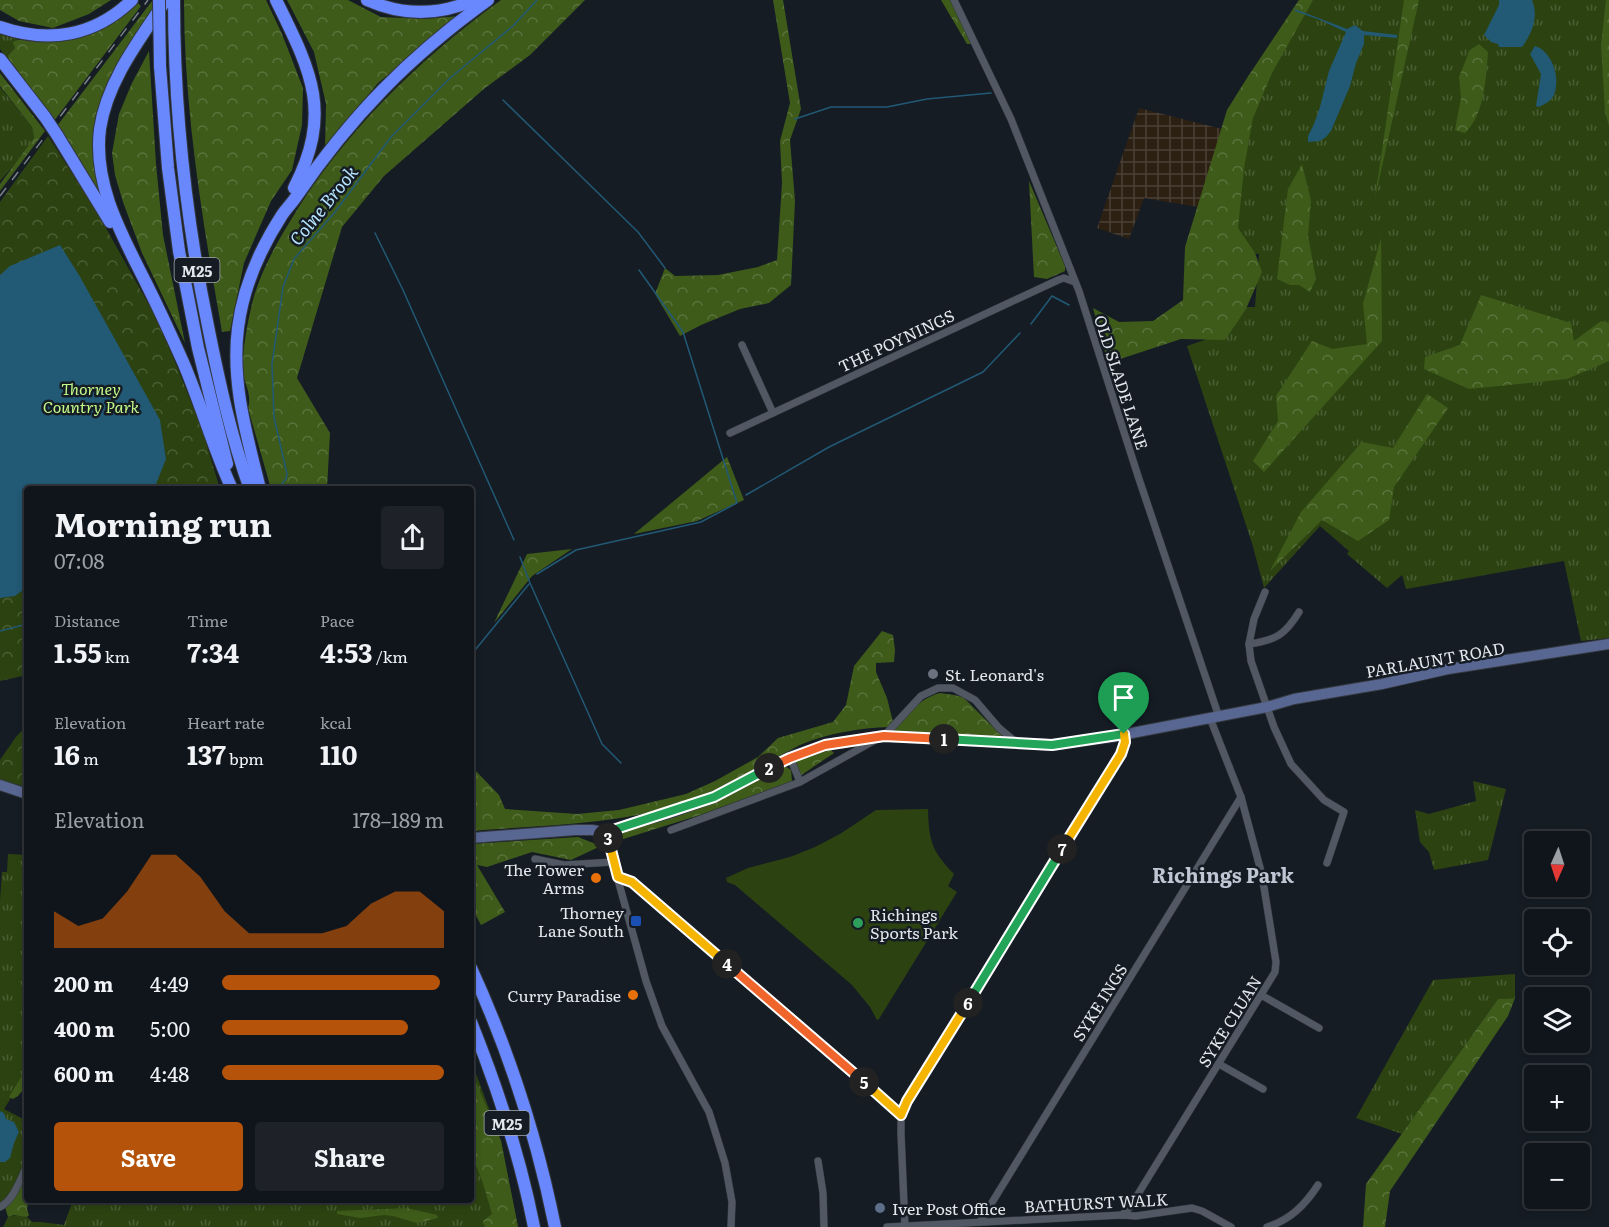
<!DOCTYPE html>
<meta charset="utf-8">
<style>
body{margin:0;font-family:Literata,serif;background:#1e2228;color:#f1f3f6;height:100vh;display:flex;flex-direction:column;font-size:22px;white-space:nowrap}
*{box-sizing:border-box;margin:0}
p{font-size:20px;color:#9c9fa3}
.icon{flex:none;width:33px;height:33px;fill:none;stroke:currentColor;stroke-width:2;stroke-linecap:round;stroke-linejoin:round}
.map{position:relative;flex:1;overflow:hidden}
.details{position:absolute;left:24px;top:486px;width:450px;height:717px;display:flex;flex-direction:column;background:#10151b;border-radius:6px;box-shadow:0 3px 9px #0003,0 0 0 2px #30343a}
.details>*{flex:none}
.needle{width:39px;rotate:183deg}
.controls{position:absolute;left:1524px;top:831px;display:grid;gap:12px}
.controls a{display:grid;place-items:center;width:66px;height:66px;border-radius:6px;background:#10151b;box-shadow:0 3px 9px #0003,0 0 0 2px #30343a;font-size:30px}
.pin{position:absolute;display:grid;place-items:center;width:51px;height:51px;color:#fff;margin:-62px -26px;border-radius:50% 50% 50% 0;rotate:-45deg;box-shadow:0 0 6px #0007}
.pin .icon{rotate:45deg}
.km{position:absolute;width:30px;height:30px;margin:-15px;border-radius:50%;background:#222;color:#fff;font-size:16px;line-height:30px;text-align:center}
.round{display:grid;place-items:center;flex:none;width:63px;height:63px;border-radius:6px;background:#1e2228}
.summary{display:flex;align-items:center;justify-content:space-between;height:102px;padding:0 30px}
h1{font-size:33px;font-weight:700;line-height:45px}
.metrics{display:grid;grid-template-columns:repeat(3,1fr);gap:9px;height:102px;padding:6px 30px}
.metrics div{display:grid;align-content:center}
.metrics b{font-size:26px;font-weight:700}
.metrics small{font-size:16px;font-weight:400}
.metrics p{font-size:16px}
.chart{height:168px;padding:12px 30px}
.chart p{display:flex;justify-content:space-between}
.chart svg{width:100%;height:108px;margin-top:6px;fill:#b45309;opacity:.7}
.button{display:flex;gap:12px;margin-top:auto;padding:12px 30px}
.button a{flex:1;height:69px;border-radius:6px;background:#b45309;color:#fff;font-size:24px;font-weight:700;line-height:69px;text-align:center}
.button a+a{background:#1e2228;color:#f1f3f6}
ul{padding:0 30px;list-style:none;font-size:20px}
li{display:grid;grid-template-columns:96px 72px 1fr;align-items:center;height:45px}
li i{height:15px;border-radius:8px;background:#b45309}
.map>svg:first-child{display:block}
</style>
<div class="map">
<svg width="1609" height="1227" viewBox="0 0 1609 1227">
<defs>
<pattern id="industrial-grid" width="8" height="8" patternUnits="userSpaceOnUse" patternTransform="scale(1.5)"><rect width="8" height="8" fill="#2c2012"/><path d="M0 4h8M4 0v8" fill="none" stroke="#4a4035"/></pattern>
<pattern id="grass-tufts" width="24" height="20" patternUnits="userSpaceOnUse" patternTransform="scale(1.5)"><rect width="24" height="20" fill="#2c4311"/><path d="M3 7l-1-3M5 7V3M7 7l1-3M15 17l-1-3M17 17v-4M19 17l1-3" fill="none" stroke="#4a5e34"/></pattern>
<pattern id="forest-crowns" width="20" height="18" patternUnits="userSpaceOnUse" patternTransform="scale(1.5)"><rect width="20" height="18" fill="#3e5b1a"/><path d="M2 6a3 3 0 1 1 6 0M12 15a3 3 0 1 1 6 0" fill="none" stroke="#5a733c"/></pattern>
<pattern id="park-crowns" width="20" height="18" patternUnits="userSpaceOnUse" patternTransform="scale(1.5)"><rect width="20" height="18" fill="#2c4311"/><path d="M2 6a3 3 0 1 1 6 0M12 15a3 3 0 1 1 6 0" fill="none" stroke="#4a5e34"/></pattern>
</defs>
<rect width="100%" height="100%" fill="#151c24"/>
<path fill="url(#industrial-grid)" d="M 1139,108 L 1222,129 L 1198,207 L 1144,198 L 1129,239 L 1097,228 Z"/>
<g fill="url(#grass-tufts)">
<path d="M 1299,0 L 1609,0 L 1609,638 L 1581,641 L 1564,561 L 1406,589 L 1402,575 L 1387,588 L 1347,554 L 1349,551 L 1320,526 L 1264,588 L 1252,543 L 1187,346 L 1219,335 L 1223,307 L 1255,307 L 1259,254 L 1229,251 L 1232,228 L 1265,52 Z"/>
<path d="M 0,33 L 19,39 L 14,41 L 15,48 C 12,54 7,55 11,63 L 0,49 Z"/>
<path d="M 0,87 L 32,127 L 34,138 L 15,164 L 0,181 Z"/>
<path d="M 1473,781 L 1506,789 L 1488,860 L 1434,870 L 1429,852 L 1420,842 L 1415,810 L 1429,814 L 1476,801 Z"/>
<path d="M 8,854 L 27,855 L 27,1072 L 4,1109 L 27,1121 C 27,1134 29,1148 27,1160 C 25,1170 8,1200 0,1205 L 0,901 L 2,872 L 7,872 Z"/>
<path d="M 1515,974 L 1515,998 L 1498,999 L 1402,1134 L 1356,1118 L 1433,980 Z"/>
<path d="M 471,1060 L 501,1141 L 518,1227 L 3,1227 L 8,1217 C 17,1214 27,1214 32,1222 L 41,1222 L 64,1225 L 73,1200 L 471,1200 Z"/>
</g>
<g fill="url(#forest-crowns)">
<path d="M 0,0 L 111,0 L 89,14 L 53,28 L 19,21 L 0,10 Z"/>
<path d="M 184,0 L 266,0 L 282,34 L 303,88 L 302,125 L 292,170 L 271,201 L 244,263 L 230,331 L 222,332 C 203,223 184,112 184,0 Z"/>
<path d="M 287,0 L 348,0 L 381,17 L 425,19 L 459,16 L 378,83 L 325,147 L 326,104 L 314,52 Z"/>
<path d="M 501,0 L 585,0 L 530,55 L 485,88 L 384,176 L 342,227 L 297,378 L 330,433 L 327,489 L 271,489 L 248,408 C 252,395 245,385 243,373 C 241,355 249,314 254,296 C 262,270 275,246 289,223 C 342,134 417,61 501,0 Z"/>
<path d="M 773,0 L 783,0 L 801,109 L 790,140 L 795,201 L 791,285 L 769,303 L 740,309 L 701,325 L 680,336 L 655,294 L 665,268 L 675,276 L 718,275 L 758,267 L 777,260 L 782,183 L 780,141 L 790,103 Z"/>
<path d="M 941,0 L 951,0 L 972,44 L 967,44 Z"/>
<path d="M 1299,0 L 1313,0 L 1272,73 L 1253,118 L 1244,168 L 1238,228 L 1255,253 L 1262,272 L 1246,309 L 1225,340 L 1181,339 L 1108,363 L 1093,308 L 1119,322 L 1153,321 L 1183,300 L 1185,247 L 1227,110 L 1247,78 Z"/>
<path d="M 1404,0 L 1419,0 L 1375,198 Z"/>
<path d="M 1606,0 L 1609,0 L 1609,126 L 1605,111 L 1601,45 Z"/>
<path d="M 152,1 L 152,14 L 106,88 L 99,190 L 95,186 L 57,126 Z"/>
<path d="M 138,3 L 141,6 L 54,121 L 9,59 L 8,56 L 15,48 L 13,43 L 14,41 C 24,38 41,42 52,41 C 85,41 113,24 138,3 Z"/>
<path d="M 1479,44 L 1488,52 C 1486,77 1485,114 1465,133 L 1455,130 L 1461,98 L 1459,77 L 1470,50 Z"/>
<path d="M 149,51 L 156,164 L 163,235 L 185,343 L 142,253 L 123,202 L 115,175 L 112,153 L 119,114 L 132,83 Z"/>
<path d="M 0,73 L 45,131 L 0,191 L 0,184 L 34,138 L 32,127 L 0,86 Z"/>
<path d="M 1302,164 L 1311,201 L 1308,236 L 1316,279 L 1310,292 L 1299,285 L 1290,285 L 1277,279 L 1288,189 Z"/>
<path d="M 1029,181 L 1065,266 L 1065,271 L 1047,279 L 1034,277 Z"/>
<path d="M 1381,238 L 1382,341 L 1264,472 L 1253,461 L 1278,421 L 1276,396 L 1312,341 L 1332,349 L 1367,344 L 1363,304 Z"/>
<path d="M 1481,295 L 1571,323 L 1574,341 L 1601,321 L 1609,323 L 1609,361 L 1567,379 L 1469,389 L 1424,369 L 1425,357 L 1460,345 Z"/>
<path d="M 1427,394 L 1448,408 L 1394,487 L 1389,520 L 1358,541 L 1322,520 L 1270,571 L 1301,512 L 1362,442 L 1393,448 Z"/>
<path d="M 727,457 L 744,500 L 697,521 L 634,534 Z"/>
<path d="M 572,549 L 532,576 L 494,623 L 527,554 Z"/>
<path d="M 882,631 L 893,635 L 895,650 L 894,662 L 876,663 L 876,672 L 887,698 L 893,722 L 889,727 C 860,728 828,733 800,745 C 791,749 782,756 773,761 C 747,776 720,792 691,801 C 620,825 545,825 471,831 L 471,766 L 499,795 L 505,809 L 577,814 L 619,810 L 686,794 L 715,781 L 758,757 L 778,738 L 833,722 L 846,705 L 854,666 Z"/>
<path d="M 940,693 L 954,695 L 963,697 L 1004,738 L 892,733 L 890,730 C 904,717 920,698 940,693 Z"/>
<path d="M 828,747 L 834,753 L 800,776 L 794,760 Z"/>
<path d="M 783,765 L 791,770 L 792,781 L 700,815 L 617,841 L 611,834 L 661,821 L 714,799 Z"/>
<path d="M 578,837 L 601,846 L 571,860 L 532,852 L 487,867 L 477,865 L 505,912 L 481,925 L 471,906 L 471,844 Z"/>
<path d="M 1515,998 L 1508,1016 L 1390,1191 L 1385,1227 L 1363,1227 L 1366,1184 L 1498,999 Z"/>
<path d="M 26,1069 L 27,1069 L 27,1085 L 18,1096 L 13,1099 L 9,1097 Z"/>
<path d="M 471,1070 L 501,1141 L 518,1227 L 485,1227 L 483,1221 L 492,1214 L 483,1183 L 471,1153 Z"/>
<path d="M 27,1170 L 27,1200 L 29,1200 L 27,1209 L 29,1215 L 27,1217 L 14,1215 L 8,1217 L 5,1207 Z"/>
<path d="M 407,1208 L 437,1215 L 438,1218 L 417,1223 L 393,1216 L 384,1215 L 360,1218 L 337,1214 L 337,1211 Z"/>
</g>
<g fill="url(#park-crowns)">
<path d="M 48,136 L 97,212 L 154,314 L 173,357 L 202,429 L 220,489 L 27,489 L 27,675 L 0,681 L 0,202 Z"/>
<path d="M 27,725 L 27,787 L 0,780 L 0,760 L 16,737 Z"/>
</g>
<path fill="#2c4311" d="M 928,809 C 929,841 931,850 954,874 L 948,886 L 957,892 L 879,1019 L 877,1020 L 870,1007 L 852,985 L 735,885 L 727,882 L 726,878 L 748,868 L 790,857 L 815,847 L 840,834 L 876,810 Z"/>
<g fill="#225975">
<path d="M 1499,0 L 1532,0 C 1539,16 1532,34 1522,47 L 1499,47 L 1498,44 L 1491,42 L 1484,35 L 1499,5 Z"/>
<path d="M 1295,9 L 1347,29 L 1355,25 L 1363,31 L 1397,35 L 1397,38 L 1364,35 L 1364,44 L 1356,63 L 1350,86 L 1331,131 L 1326,137 L 1320,141 L 1308,142 L 1308,136 L 1314,124 L 1320,107 L 1329,71 L 1346,32 L 1320,20 L 1295,11 Z"/>
<path d="M 1535,46 C 1552,51 1561,78 1554,95 C 1551,101 1545,104 1539,107 L 1536,106 L 1541,74 L 1530,54 Z"/>
<path d="M 60,245 L 79,275 L 160,420 L 166,459 L 154,489 L 27,489 L 27,587 L 15,596 L 0,598 L 0,275 L 10,266 Z"/>
<path d="M 0,1111 L 4,1113 L 6,1119 L 14,1122 L 19,1132 L 14,1143 L 10,1158 L 5,1162 L 0,1162 Z"/>
</g>
<g fill="none" stroke-linecap="round" stroke-linejoin="round">
<g stroke="#225975" stroke-width="1.5">
<path d="M 503,100 L 638,232 L 665,268"/>
<path d="M 795,119 L 831,107 L 887,107 L 927,99 L 991,93"/>
<path d="M 375,233 L 403,290 L 514,540"/>
<path d="M 1031,324 L 1052,296 L 1069,305"/>
<path d="M 278,489 L 286,479 L 287,474 L 274,417 L 272,364 L 283,287 L 294,259 L 335,212 L 391,137 L 450,78 L 513,26 L 537,0"/>
<path d="M 746,495 L 829,447 L 983,372 L 1020,333"/>
<path d="M 520,557 L 530,583 L 602,744 L 621,763"/>
<path d="M 537,574 L 576,550 L 701,522 L 737,503 L 683,332 L 639,270"/>
<path d="M 0,631 L 27,624"/>
<path d="M 471,655 L 529,584"/>
</g>
<defs>
<g id="street">
<path d="M 954,0 L 1011,119 L 1079,291 L 1138,476 L 1219,717"/>
<path d="M 742,345 L 773,413"/>
<path d="M 730,433 L 1058,280 L 1064,278 L 1075,282"/>
<path d="M 1265,592 L 1254,619 L 1249,644 L 1251,661 L 1274,727 L 1291,764 L 1324,800 L 1344,812 L 1327,863"/>
<path d="M 1249,644 C 1276,640 1285,635 1299,612"/>
<path d="M 884,736 L 921,696 L 938,688 L 953,688 L 975,700 L 999,728 L 1017,743"/>
<path d="M 790,757 L 800,782"/>
<path d="M 671,830 L 800,782 L 877,739"/>
<path d="M 608,833 L 613,862 L 646,981 L 662,1026 L 709,1112 L 725,1163 L 732,1202 L 731,1227"/>
<path d="M 535,859 L 564,865 L 613,862"/>
<path d="M 618,877 L 632,882 L 901,1115"/>
<path d="M 1261,995 L 1319,1028"/>
<path d="M 1219,1064 L 1263,1089"/>
<path d="M 818,1161 L 823,1193 L 824,1227"/>
<path d="M 0,1207 C 14,1200 20,1179 27,1166"/>
<path d="M 1122,1215 L 1130,1207 L 1275,972 L 1276,962 L 1262,875 L 1241,797 L 1210,718"/>
<path d="M 980,1222 L 1241,797"/>
<path d="M 887,1227 L 1122,1215 L 1136,1216 L 1192,1208 L 1202,1211 L 1231,1227"/>
<path d="M 905,1227 L 901,1134 L 901,1115 L 907,1101 L 1121,754 L 1125,742 L 1124,734"/>
<path d="M 1267,1227 C 1290,1220 1305,1205 1318,1185"/>
</g>
<g id="secondary">
<path d="M 0,785 L 27,794"/>
<path d="M 471,838 L 575,830 L 592,830 L 608,833 L 630,824 L 669,813 L 714,797 L 790,757 L 825,745 L 884,736 L 1052,745 L 1111,737 L 1210,718 L 1267,707 L 1294,699 L 1382,684 L 1448,669 L 1609,644"/>
</g>
<g id="highway">
<path d="M 166,0 C 140,39 107,81 100,129 C 93,185 122,235 146,283 C 159,309 171,335 183,362 C 201,404 213,448 232,489"/>
<path d="M 174,0 C 174,109 186,219 208,326 C 219,381 231,437 250,489"/>
<path d="M 276,0 C 311,71 333,112 294,188"/>
<path d="M 367,0 C 403,16 438,16 474,0"/>
<path d="M 0,27 C 49,44 95,36 132,0"/>
<path d="M 0,59 L 45,117"/>
<path d="M 160,66 L 168,168 L 179,251 L 198,348 L 227,464"/>
<path d="M 57,135 L 110,222"/>
<path d="M 260,489 C 247,436 231,383 238,328 C 243,288 260,249 282,215 C 286,209 292,203 296,197 C 351,116 409,57 488,0"/>
<path d="M 471,968 C 509,1051 537,1138 555,1227"/>
<path d="M 471,1022 C 498,1089 520,1156 534,1227"/>
</g>
</defs>
<use href="#street" stroke="#34383e" stroke-width="8"/>
<use href="#secondary" stroke="#34383e" stroke-width="12"/>
<use href="#highway" stroke="#34383e" stroke-width="14"/>
<use href="#street" stroke="#515863" stroke-width="7"/>
<use href="#secondary" stroke="#586692" stroke-width="10"/>
<use href="#highway" stroke="#6988fe" stroke-width="12"/>
<path stroke="#7c8289" stroke-width="1.5" stroke-dasharray="10 10" stroke-linecap="butt" d="M 0,196 L 148,0"/>
<defs>
<g id="highway-bridge">
<path d="M 159,0 L 160,66"/>
<path d="M 45,117 L 57,135"/>
</g>
</defs>
<use href="#highway-bridge" stroke="#34383e" stroke-width="14" stroke-linecap="butt"/>
<use href="#highway-bridge" stroke="#6988fe" stroke-width="12"/>
</g>
<g fill="none" stroke-linecap="round" stroke-linejoin="round">
<defs>
<path id="split-1" d="M 944,739 L 1052,745 L 1124,734"/>
<path id="split-2" d="M 769,768 L 790,758 L 825,745 L 884,736 L 944,739"/>
<path id="split-3" d="M 608,838 L 608,833 L 616,829 L 714,797 L 769,768"/>
<path id="split-4" d="M 608,838 L 618,877 L 632,882 L 727,964"/>
<path id="split-5" d="M 727,964 L 864,1082"/>
<path id="split-6" d="M 864,1082 L 901,1115 L 907,1101 L 968,1003"/>
<path id="split-7" d="M 968,1003 L 1062,849"/>
<path id="split-8" d="M 1062,849 L 1121,754 L 1125,742 L 1124,734"/>
</defs>
<use href="#split-1" stroke="#fff" stroke-width="12"/>
<use href="#split-2" stroke="#fff" stroke-width="12"/>
<use href="#split-3" stroke="#fff" stroke-width="12"/>
<use href="#split-4" stroke="#fff" stroke-width="12"/>
<use href="#split-5" stroke="#fff" stroke-width="12"/>
<use href="#split-6" stroke="#fff" stroke-width="12"/>
<use href="#split-7" stroke="#fff" stroke-width="12"/>
<use href="#split-8" stroke="#fff" stroke-width="12"/>
<use href="#split-1" stroke="#22a559" stroke-width="8"/>
<use href="#split-2" stroke="#f0652b" stroke-width="8"/>
<use href="#split-3" stroke="#22a559" stroke-width="8"/>
<use href="#split-4" stroke="#f5b400" stroke-width="8"/>
<use href="#split-5" stroke="#f0652b" stroke-width="8"/>
<use href="#split-6" stroke="#f5b400" stroke-width="8"/>
<use href="#split-7" stroke="#22a559" stroke-width="8"/>
<use href="#split-8" stroke="#f5b400" stroke-width="8"/>
</g>
<circle fill="#6b7280" stroke="#151c24" stroke-width="2" cx="933" cy="674" r="6"/>
<g fill="#e8710a" stroke="#151c24" stroke-width="2">
<circle cx="596" cy="878" r="6"/>
<circle cx="633" cy="995" r="6"/>
</g>
<rect fill="#1a4fb4" stroke="#151c24" stroke-width="2" x="630" y="915" width="12" height="12" rx="3"/>
<circle fill="#2e9e5b" stroke="#151c24" stroke-width="2" cx="858" cy="923" r="6"/>
<circle fill="#5c6f8a" stroke="#151c24" stroke-width="2" cx="880" cy="1208" r="6"/>
<g text-anchor="middle" dominant-baseline="central" stroke-width="5" stroke-linejoin="round" paint-order="stroke">
<g fill="#151c24" stroke="#a5abb1" stroke-width="1.5">
<rect x="174.5" y="258" width="45" height="24" rx="4.5"/>
<rect x="484.5" y="1111" width="45" height="24" rx="4.5"/>
</g>
<g font-size="15" font-weight="bold" fill="#e3e8ee">
<text x="197" y="270">M25</text>
<text x="507" y="1123">M25</text>
</g>
<g font-size="16" fill="#e3e8ee" stroke="#151c24">
<text transform="translate(896 340) rotate(-25)">THE POYNINGS</text>
<text transform="translate(1122 382) rotate(72)">OLD SLADE LANE</text>
<text transform="translate(1435 659) rotate(-10)">PARLAUNT ROAD</text>
<text transform="translate(1099 1002) rotate(-58)">SYKE INGS</text>
<text transform="translate(1229 1021) rotate(-58)">SYKE CLUAN</text>
<text transform="translate(1096 1202) rotate(-3)">BATHURST WALK</text>
</g>
<g font-size="16" font-style="italic" fill="#c2f989" stroke="#151c24">
<text x="91" y="388">Thorney<tspan x="91" dy="18">Country Park</tspan></text>
</g>
<g font-size="16" fill="#e3e8ee" stroke="#151c24" text-anchor="start">
<text x="945" y="674">St. Leonard's</text>
<text x="584" y="869" text-anchor="end">The Tower<tspan x="584" dy="18">Arms</tspan></text>
<text x="624" y="912" text-anchor="end">Thorney<tspan x="624" dy="18">Lane South</tspan></text>
<text x="870" y="914">Richings<tspan x="870" dy="18">Sports Park</tspan></text>
<text x="621" y="995" text-anchor="end">Curry Paradise</text>
<text x="892" y="1208">Iver Post Office</text>
</g>
<g font-size="18" font-style="italic" fill="#b6e4ff" stroke="#151c24">
<text transform="translate(323 205) rotate(-51)">Colne Brook</text>
</g>
<g font-size="20" font-weight="bold" fill="#bec7d3" stroke="#151c24">
<text x="1223" y="874">Richings Park</text>
</g>
</g>
</svg>
<div class="controls">
<a><svg class="needle" viewBox="-14 -14 28 28"><path d="M0-13l5 13h-10z" fill="#e53935"/><path d="M0 13l5-13h-10z" fill="#9c9fa3"/></svg></a>
<a><svg class="icon" aria-label="locate" viewBox="0 0 24 24"><circle cx="12" cy="12" r="6"/><path d="M12 2v4M12 18v4M2 12h4M18 12h4"/></svg></a>
<a><svg class="icon" aria-label="layers" viewBox="0 0 24 24"><path d="M12 4l9 5-9 5-9-5zM3 14l9 5 9-5"/></svg></a>
<a>+</a>
<a>−</a>
</div>
<div class="pin" style="left:1124px;top:734px;background:#1e9e55"><svg class="icon" aria-label="arrive" viewBox="0 0 24 24"><path d="M6 21V4h12l-3 4 3 4H6"/></svg></div>
<b class="km" style="left:944px;top:739px">1</b>
<b class="km" style="left:769px;top:768px">2</b>
<b class="km" style="left:608px;top:838px">3</b>
<b class="km" style="left:727px;top:964px">4</b>
<b class="km" style="left:864px;top:1082px">5</b>
<b class="km" style="left:968px;top:1003px">6</b>
<b class="km" style="left:1062px;top:849px">7</b>
<section class="details">
<div class="summary"><div><h1>Morning run</h1><p>07:08</p></div><a class="round"><svg class="icon" aria-label="share" viewBox="0 0 24 24"><path d="M12 15V3M7 8l5-5 5 5M5 13v7h14v-7"/></svg></a></div>
<div class="metrics">
<div><p>Distance</p><b>1.55<small> km</small></b></div>
<div><p>Time</p><b>7:34</b></div>
<div><p>Pace</p><b>4:53<small> /km</small></b></div>
</div>
<div class="metrics">
<div><p>Elevation</p><b>16<small> m</small></b></div>
<div><p>Heart rate</p><b>137<small> bpm</small></b></div>
<div><p>kcal</p><b>110</b></div>
</div>
<div class="chart"><p><span>Elevation</span>178–189 m</p>
<svg viewBox="0 0 160 44" preserveAspectRatio="none"><path d="M0 44V29L10 35L20 32L30 21L40 6L50 6L60 15L70 29L80 38L90 38L100 38L110 38L120 35L130 26L140 21L150 21L160 29V44z"/></svg>
</div>
<ul>
<li><b>200 m</b>4:49<i style="width:98%"></i></li>
<li><b>400 m</b>5:00<i style="width:84%"></i></li>
<li><b>600 m</b>4:48<i style="width:100%"></i></li>
</ul>
<div class="button"><a>Save</a><a>Share</a></div>
</section>
</div>
